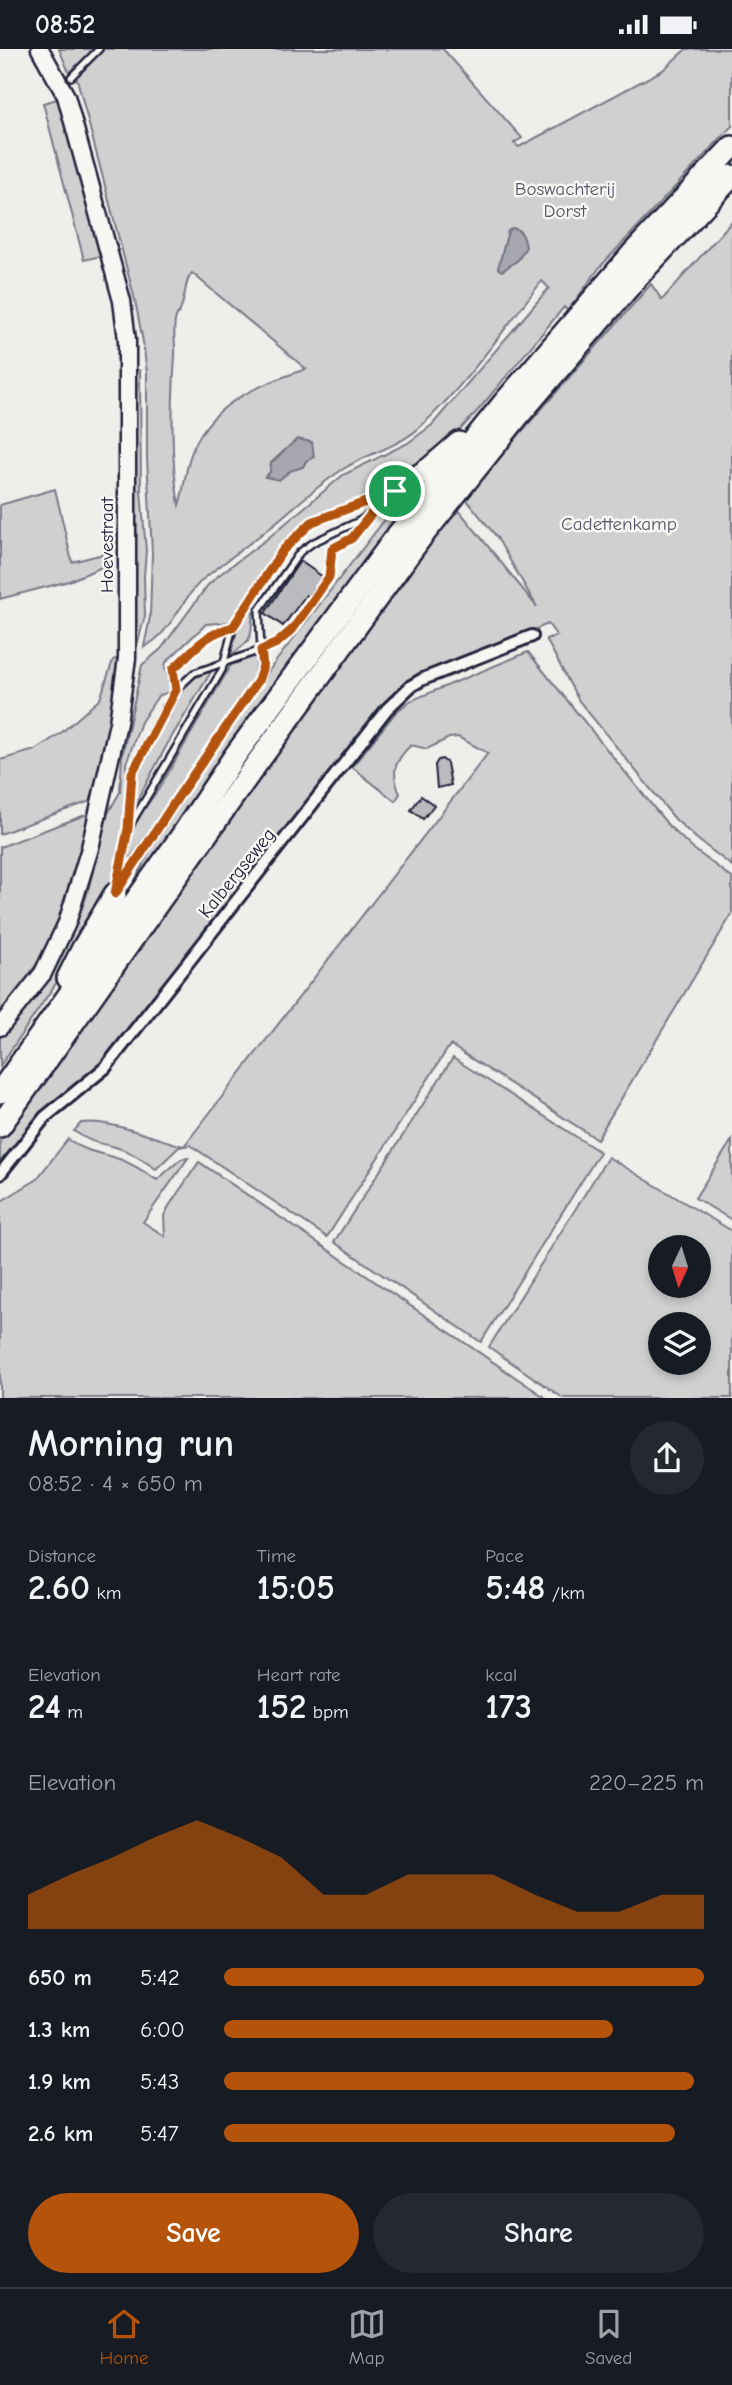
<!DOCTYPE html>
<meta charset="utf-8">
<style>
body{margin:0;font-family:"Comic Neue",sans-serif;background:#242831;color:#f1f3f6;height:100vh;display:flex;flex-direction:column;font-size:26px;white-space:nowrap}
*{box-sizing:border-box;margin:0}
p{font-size:23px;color:#9ea1a6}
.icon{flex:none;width:38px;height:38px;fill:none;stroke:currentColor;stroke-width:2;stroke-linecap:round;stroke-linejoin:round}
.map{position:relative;height:1349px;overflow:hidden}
.side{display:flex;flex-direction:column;background:#171b24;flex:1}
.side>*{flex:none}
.needle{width:46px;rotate:184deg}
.tools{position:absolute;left:648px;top:1186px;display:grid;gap:14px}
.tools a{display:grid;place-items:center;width:63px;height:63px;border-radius:50%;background:#171b24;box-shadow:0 4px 10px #0003;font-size:35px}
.pin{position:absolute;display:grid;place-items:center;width:60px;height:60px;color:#fff;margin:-30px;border:4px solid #fff;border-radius:50%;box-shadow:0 2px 7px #0007}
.round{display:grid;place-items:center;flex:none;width:74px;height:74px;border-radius:37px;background:#242831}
.headline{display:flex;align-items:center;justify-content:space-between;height:119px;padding:0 28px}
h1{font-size:38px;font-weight:700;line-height:52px}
.figures{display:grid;grid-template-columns:repeat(3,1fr);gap:10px;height:119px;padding:7px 28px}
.figures div{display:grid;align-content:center}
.figures b{font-size:35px;font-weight:700}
.figures small{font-size:19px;font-weight:400}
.figures p{font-size:19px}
.chart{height:196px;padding:14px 28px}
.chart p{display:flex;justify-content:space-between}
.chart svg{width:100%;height:126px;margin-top:7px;fill:#b45309;opacity:.7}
.primary-button{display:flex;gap:14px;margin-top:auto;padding:14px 28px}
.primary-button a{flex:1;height:80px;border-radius:42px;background:#b45309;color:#fff;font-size:28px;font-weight:700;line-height:80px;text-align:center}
.primary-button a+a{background:#242831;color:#f1f3f6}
ul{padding:0 28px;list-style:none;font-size:23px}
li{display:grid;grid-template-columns:112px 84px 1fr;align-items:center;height:52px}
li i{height:18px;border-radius:9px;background:#b45309}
.status{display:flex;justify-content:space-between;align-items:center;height:49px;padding:0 35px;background:#171b24;direction:ltr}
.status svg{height:19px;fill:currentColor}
.dock{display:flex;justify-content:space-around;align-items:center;height:98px;border-top:2px solid #363941;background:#171b24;font-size:19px;color:#9ea1a6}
.dock a{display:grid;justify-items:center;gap:4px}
.dock .active{color:#b45309}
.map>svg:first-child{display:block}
</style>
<div class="status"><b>08:52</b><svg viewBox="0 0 49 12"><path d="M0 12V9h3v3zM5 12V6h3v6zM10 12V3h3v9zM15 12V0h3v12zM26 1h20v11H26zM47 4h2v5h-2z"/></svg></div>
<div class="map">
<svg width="732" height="1349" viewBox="0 0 732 1349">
<rect width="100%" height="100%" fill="#eeeeeb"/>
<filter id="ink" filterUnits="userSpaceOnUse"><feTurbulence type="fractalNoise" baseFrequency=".0143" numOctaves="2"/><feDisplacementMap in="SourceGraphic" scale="14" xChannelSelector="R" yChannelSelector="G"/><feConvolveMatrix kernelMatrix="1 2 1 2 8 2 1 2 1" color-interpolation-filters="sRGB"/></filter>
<g filter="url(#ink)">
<g fill="#d0d0d1" stroke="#797986" stroke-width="2" fill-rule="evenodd">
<path d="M 59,0 L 443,0 L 522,89 L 514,94 L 519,98 L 663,21 L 686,0 L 732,0 L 732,77 L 600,218 L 568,262 L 564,258 L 480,359 L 458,383 L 433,404 L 399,428 L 309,477 L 284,495 L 231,573 L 206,575 L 166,613 L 165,619 L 173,639 L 169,643 L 158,647 L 141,673 L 126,715 L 127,739 L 124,779 L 116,835 L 61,927 L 0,1017 L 0,988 L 61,900 L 75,875 L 86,849 L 108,764 L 120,743 L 122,708 L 142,616 L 161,600 L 208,536 L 219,526 L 267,490 L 343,426 L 408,394 L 432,376 L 549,239 L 542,232 C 503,281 466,336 419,379 C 398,398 369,404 345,419 C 319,435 297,456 274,475 C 252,493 229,510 207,527 C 182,546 173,584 144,598 L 150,568 L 152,504 L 147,409 L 147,324 L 143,293 L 135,251 L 77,30 L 71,28 ZM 192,224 L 306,320 C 257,337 208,354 190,408 C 185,423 184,441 179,456 C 170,408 172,354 175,306 C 176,294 172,280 176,268 C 179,261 179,267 181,259 C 186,247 184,233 192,224 Z"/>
<path d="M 61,49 L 105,206 L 84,211 L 43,54 Z"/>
<path d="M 732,172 L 732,817 L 697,790 L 675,770 L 579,652 L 546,590 L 557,587 L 548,575 L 421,628 L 405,638 L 101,1017 L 51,1057 L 0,1125 L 0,1089 L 362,584 L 458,460 L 537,558 L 496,487 L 466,450 L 517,388 L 651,235 L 662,251 Z"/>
<path d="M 131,317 L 140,322 L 141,442 L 146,502 L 144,527 L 145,567 L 139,589 L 137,596 L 132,598 Z"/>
<path d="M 448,408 L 127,847 L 151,800 L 227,681 L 273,616 L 393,460 Z"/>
<path d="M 55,440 L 72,513 L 103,505 L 104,517 L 69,532 L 0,550 L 0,456 Z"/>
<path d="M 271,528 C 265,537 256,547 254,558 C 248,587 259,586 231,606 C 236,577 249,548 271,528 Z"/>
<path d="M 528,603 L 668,776 L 691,798 L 732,829 L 732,865 L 597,1090 L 450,996 L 327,1188 L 190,1096 L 179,1098 L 156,1120 C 145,1113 134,1104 121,1100 C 101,1093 93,1096 74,1082 L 81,1074 C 112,1070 154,1090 184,1097 L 488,704 L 458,688 L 449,689 L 427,700 L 411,696 C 394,712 391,724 400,745 L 395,752 L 352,718 L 396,663 L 410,652 Z"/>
<path d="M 258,606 L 254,632 L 249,643 L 128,812 L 131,789 L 138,768 L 158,741 L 231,616 Z"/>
<path d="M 124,607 L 96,750 L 0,785 L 0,711 L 35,701 L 61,684 L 100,650 L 113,611 Z"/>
<path d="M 206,623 L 211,623 L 168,694 L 132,761 L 134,732 L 161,675 L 189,631 Z"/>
<path d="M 96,762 L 69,854 L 45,903 L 0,967 L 0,798 Z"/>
<path d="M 453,1009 L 600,1103 L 481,1293 L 334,1193 Z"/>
<path d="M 68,1090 C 88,1104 94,1102 116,1109 C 131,1113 144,1123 157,1131 L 181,1110 L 188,1109 L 143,1173 L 165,1187 L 164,1167 L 169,1157 L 199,1113 L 546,1349 L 0,1349 L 0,1153 L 36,1131 Z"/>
<path d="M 732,1091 L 732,1171 L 695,1149 Z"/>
<path d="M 608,1108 L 732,1182 L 732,1349 L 563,1349 L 489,1298 ZM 660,1199 L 698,1199 L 698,1237 L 660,1237 ZM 660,1276 L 698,1276 L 698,1314 L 660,1314 Z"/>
</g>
<g fill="#a7a7af" stroke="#727281" stroke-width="2">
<path d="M 513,179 C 523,182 524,188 526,198 L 518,211 L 502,222 L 498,219 L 508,182 Z"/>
<path d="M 297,390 L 312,393 L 314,408 L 306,412 L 303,418 L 290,422 L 279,431 L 265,428 L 270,423 L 271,414 Z"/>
</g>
<g fill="#bbbbbf" stroke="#22223b" stroke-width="2">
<path d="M 300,512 L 323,528 L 309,548 L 306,546 L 283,577 L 265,564 Z"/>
<path d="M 442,710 L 447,714 L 451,736 L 437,739 L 435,716 L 438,711 Z"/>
<path d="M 421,747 L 434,756 L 423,770 L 411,761 Z"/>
</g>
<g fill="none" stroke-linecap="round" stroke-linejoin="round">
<defs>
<g id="lane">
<path d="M 71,28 L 99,0"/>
<path d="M 375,461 L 393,444"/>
<path d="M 176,641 L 173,620 C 194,601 204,585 233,578"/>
<path d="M 129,778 L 222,621 L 233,578 L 283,501 L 312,473 L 392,443"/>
<path d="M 117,840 L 128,780 L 132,724 L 164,661 L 176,641 L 194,624 L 261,601 L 259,561 L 300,503 L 314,493 L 361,471 L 375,460"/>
<path d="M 118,841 L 178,748 L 258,632 L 263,617 L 261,601 L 277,594 L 293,580 L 329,528 L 332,500 L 352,489 L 368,469"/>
</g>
<path id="street" d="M 0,1125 L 45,1068 L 105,1019 L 387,660 L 411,637 L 423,630 L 532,587"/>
<path id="secondary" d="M 0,978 L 43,924 L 67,874 L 90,799 L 118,674 L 127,609 L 127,291 L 122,252 L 66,47 L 40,0"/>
<g id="highway">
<path d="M 395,442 L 430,419 L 459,394"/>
<path d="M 68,929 L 83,899 L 115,845"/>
<path d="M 0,1043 L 183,785 L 234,708 L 399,484 L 502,356 L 632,205 L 732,98"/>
<path d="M 0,1077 L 252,721 L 419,491 L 519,366 L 639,226 L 732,127"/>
</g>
</defs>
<use href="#lane" stroke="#22223b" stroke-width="10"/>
<use href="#street" stroke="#22223b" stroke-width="16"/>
<use href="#secondary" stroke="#22223b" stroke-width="21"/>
<use href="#highway" stroke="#22223b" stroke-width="26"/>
<use href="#lane" stroke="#f6f6f2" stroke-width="5"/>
<use href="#street" stroke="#f6f6f2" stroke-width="10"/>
<use href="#secondary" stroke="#f6f6f2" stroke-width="16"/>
<use href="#highway" stroke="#f6f6f2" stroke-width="21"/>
</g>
</g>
<g fill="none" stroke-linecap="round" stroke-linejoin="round" filter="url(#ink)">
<defs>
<path id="route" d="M 395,442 L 375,460 L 352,489 L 332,500 L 329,528 L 293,580 L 277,594 L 261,601 L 263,617 L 258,632 L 178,748 L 115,845 L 128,780 L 132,724 L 176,641 L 173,620 C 194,601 204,585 233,578 L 283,501 L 312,473 Z"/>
</defs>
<use href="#route" stroke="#fff" stroke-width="14"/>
<use href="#route" stroke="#b45309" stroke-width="9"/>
</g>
<g text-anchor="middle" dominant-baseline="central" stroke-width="5" stroke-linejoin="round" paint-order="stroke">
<g font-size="19" fill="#565668" stroke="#f6f6f2">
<text x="565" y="140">Boswachterij<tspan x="565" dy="22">Dorst</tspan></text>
<text x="619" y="475">Cadettenkamp</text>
</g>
<g font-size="19" fill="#22223b" stroke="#f6f6f2">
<text transform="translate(107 496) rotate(-90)">Hoevestraat</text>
<text transform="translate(237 824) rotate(-51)">Kalbergseweg</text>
</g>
</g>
</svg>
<div class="tools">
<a><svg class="needle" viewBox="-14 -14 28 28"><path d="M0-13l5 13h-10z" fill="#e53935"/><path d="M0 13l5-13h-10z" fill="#9ea1a6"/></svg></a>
<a><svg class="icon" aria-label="layers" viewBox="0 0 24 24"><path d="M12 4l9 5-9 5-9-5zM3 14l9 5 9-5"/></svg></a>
</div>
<div class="pin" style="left:395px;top:442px;background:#1e9e55"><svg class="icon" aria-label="arrive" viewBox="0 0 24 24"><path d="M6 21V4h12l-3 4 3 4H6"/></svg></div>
</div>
<section class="side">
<div class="headline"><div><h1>Morning run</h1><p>08:52 · 4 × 650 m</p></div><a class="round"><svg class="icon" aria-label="share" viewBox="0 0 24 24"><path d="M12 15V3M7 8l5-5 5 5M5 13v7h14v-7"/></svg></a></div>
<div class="figures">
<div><p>Distance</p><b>2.60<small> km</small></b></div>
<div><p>Time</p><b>15:05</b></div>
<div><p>Pace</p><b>5:48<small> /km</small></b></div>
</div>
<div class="figures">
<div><p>Elevation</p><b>24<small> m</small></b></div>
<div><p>Heart rate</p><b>152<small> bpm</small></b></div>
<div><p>kcal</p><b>173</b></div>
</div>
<div class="chart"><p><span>Elevation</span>220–225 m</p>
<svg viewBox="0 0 160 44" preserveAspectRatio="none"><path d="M0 44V32L10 25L20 19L30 12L40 6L50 12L60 19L70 32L80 32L90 25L100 25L110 25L120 32L130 38L140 38L150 32L160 32V44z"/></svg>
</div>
<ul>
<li><b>650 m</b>5:42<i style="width:100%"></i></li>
<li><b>1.3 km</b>6:00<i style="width:81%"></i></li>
<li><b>1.9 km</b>5:43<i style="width:98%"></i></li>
<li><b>2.6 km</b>5:47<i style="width:94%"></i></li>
</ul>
<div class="primary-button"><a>Save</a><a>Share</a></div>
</section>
<nav class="dock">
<a class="active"><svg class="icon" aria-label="home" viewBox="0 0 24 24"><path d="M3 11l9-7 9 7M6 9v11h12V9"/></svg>Home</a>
<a><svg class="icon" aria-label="map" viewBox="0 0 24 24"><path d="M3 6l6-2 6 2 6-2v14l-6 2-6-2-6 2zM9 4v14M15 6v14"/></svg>Map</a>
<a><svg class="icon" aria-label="saved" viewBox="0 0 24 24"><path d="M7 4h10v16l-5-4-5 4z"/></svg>Saved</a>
</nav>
